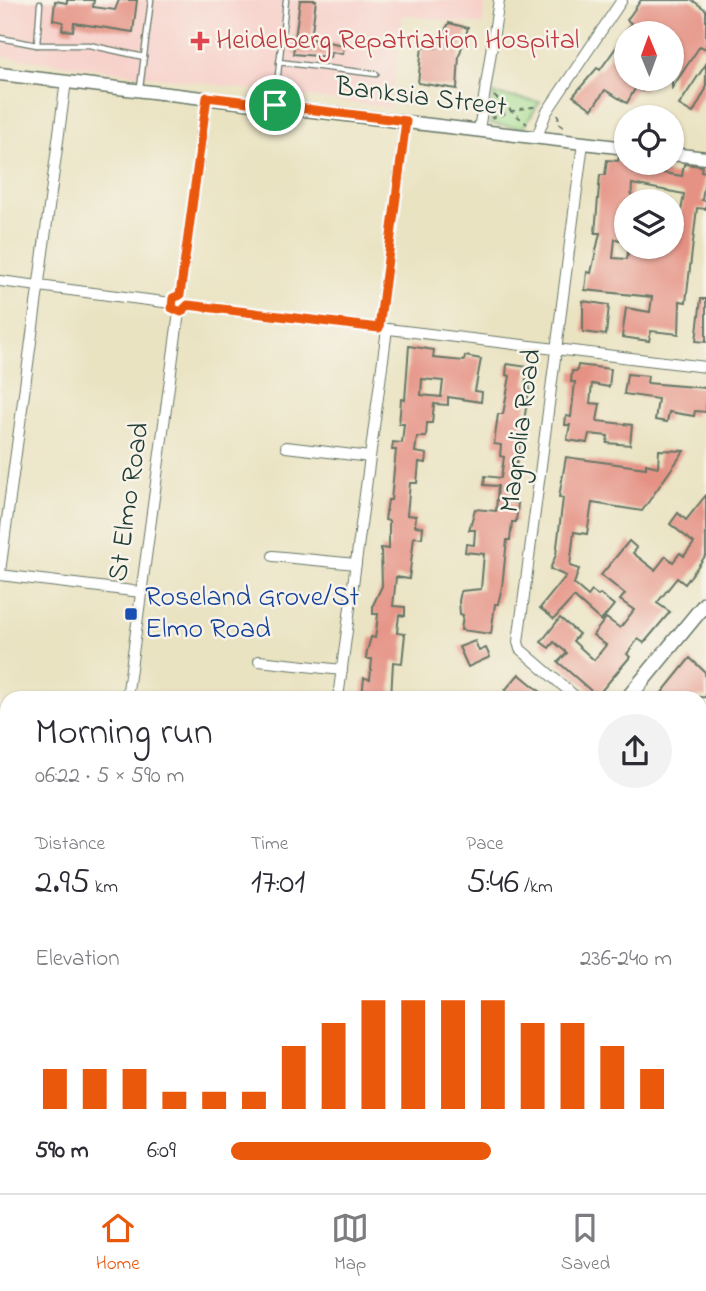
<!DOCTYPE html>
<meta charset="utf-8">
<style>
body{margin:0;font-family:"Indie Flower",sans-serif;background:#f2f2f3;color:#2b2b33;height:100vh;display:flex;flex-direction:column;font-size:26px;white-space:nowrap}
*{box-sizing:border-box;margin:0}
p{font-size:23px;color:#7c7c81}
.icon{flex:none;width:38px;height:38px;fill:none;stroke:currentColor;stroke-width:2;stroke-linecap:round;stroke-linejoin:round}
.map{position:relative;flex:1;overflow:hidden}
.panel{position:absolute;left:0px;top:691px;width:707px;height:502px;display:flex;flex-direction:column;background:#fff;border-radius:21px 21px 0 0;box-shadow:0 2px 5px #0004}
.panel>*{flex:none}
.needle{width:46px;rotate:359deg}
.tools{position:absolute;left:614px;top:21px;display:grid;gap:14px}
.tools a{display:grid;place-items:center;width:70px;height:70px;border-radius:50%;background:#fff;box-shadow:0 2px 5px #0004;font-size:35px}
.pin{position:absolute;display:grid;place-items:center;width:60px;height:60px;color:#fff;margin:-30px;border:4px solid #fff;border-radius:50%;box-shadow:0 2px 7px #0007}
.round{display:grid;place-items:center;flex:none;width:74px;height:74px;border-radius:37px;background:#f2f2f3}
.overview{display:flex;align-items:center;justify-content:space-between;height:119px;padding:0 35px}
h1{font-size:38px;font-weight:600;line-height:52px}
.stats{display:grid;grid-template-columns:repeat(3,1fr);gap:10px;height:119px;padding:7px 35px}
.stats div{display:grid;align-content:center}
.stats b{font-size:35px;font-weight:600}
.stats small{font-size:19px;font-weight:400}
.stats p{font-size:19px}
.chart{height:196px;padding:14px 35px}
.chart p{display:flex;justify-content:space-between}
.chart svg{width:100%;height:126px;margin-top:7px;stroke:#ea580c;stroke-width:6}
ul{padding:0 35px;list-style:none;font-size:23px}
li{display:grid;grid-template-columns:112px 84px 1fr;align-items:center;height:52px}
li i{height:18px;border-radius:9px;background:#ea580c}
.tabs{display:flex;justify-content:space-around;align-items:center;height:98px;border-top:2px solid #e1e1e2;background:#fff;font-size:19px;color:#7c7c81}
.tabs a{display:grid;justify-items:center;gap:4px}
.tabs .selected{color:#ea580c}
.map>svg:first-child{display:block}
</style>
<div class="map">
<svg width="706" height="1193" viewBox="0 0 706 1193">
<rect width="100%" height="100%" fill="#f7f3e8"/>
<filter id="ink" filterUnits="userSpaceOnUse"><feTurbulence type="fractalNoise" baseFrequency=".0143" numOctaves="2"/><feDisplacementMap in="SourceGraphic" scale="14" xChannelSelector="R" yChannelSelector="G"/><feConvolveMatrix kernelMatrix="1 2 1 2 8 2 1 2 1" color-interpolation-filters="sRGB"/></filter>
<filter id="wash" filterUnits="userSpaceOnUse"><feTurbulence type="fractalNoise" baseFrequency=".00686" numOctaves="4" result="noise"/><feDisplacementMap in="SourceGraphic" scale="28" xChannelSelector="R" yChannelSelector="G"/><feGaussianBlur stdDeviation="1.57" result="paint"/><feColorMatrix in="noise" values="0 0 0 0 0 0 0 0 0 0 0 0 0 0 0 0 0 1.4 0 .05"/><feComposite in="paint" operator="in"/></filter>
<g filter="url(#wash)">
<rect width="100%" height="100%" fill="#eae3c2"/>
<path fill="#f7d0ca" d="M 0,0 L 486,0 L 482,25 L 403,15 L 390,108 L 0,56 Z"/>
<path fill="#a2db8d" stroke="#608c60" stroke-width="2" d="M 494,94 L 540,102 L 523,128 L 490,124 Z"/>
<g id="blocks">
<g fill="#e59284" fill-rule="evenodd">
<path d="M 67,0 L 94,0 L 93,7 L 115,10 L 119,0 L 137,0 L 133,32 L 74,23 L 73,31 L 62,30 L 63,22 L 53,20 L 55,1 L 67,3 Z"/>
<path d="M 300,0 L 316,0 L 311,39 L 344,45 L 343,54 L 331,52 L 330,57 L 293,54 Z"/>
<path d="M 641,0 L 692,0 L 706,10 L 706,49 L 700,46 L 672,88 L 672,33 L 626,33 L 626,79 L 650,79 L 642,91 L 636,87 L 627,103 L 605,90 L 592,109 L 573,96 L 597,68 L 600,70 L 617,46 L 631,23 L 627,20 Z"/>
<path d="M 449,23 L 468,28 L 459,56 L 457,89 L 418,83 L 422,46 L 436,48 Z"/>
<path d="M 706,64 L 706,89 L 693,113 L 679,105 Z"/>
<path d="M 619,156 L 626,157 L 626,163 L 653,165 L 652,171 L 682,176 L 684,164 L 702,166 L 701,171 L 706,172 L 702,200 L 706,201 L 706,209 L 697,208 L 686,302 L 680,301 L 679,334 L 651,331 L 649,341 L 622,337 L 626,308 L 650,312 L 652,297 L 585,290 L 587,272 L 591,273 L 600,233 L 595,233 L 600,175 L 605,175 L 607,160 L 618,161 ZM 632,184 L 684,194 L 679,223 L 674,222 L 672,247 L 629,247 L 627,259 L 613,258 L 615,239 L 626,241 L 626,201 L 631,201 Z"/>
<path d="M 701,299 L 706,299 L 706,342 L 696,341 Z"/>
<path d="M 583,301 L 609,305 L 606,335 L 583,332 Z"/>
<path d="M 409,346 L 434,350 L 433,358 L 464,361 L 465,356 L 481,359 L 475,391 L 482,392 L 481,402 L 448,397 L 448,405 L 434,404 L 432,423 L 427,423 L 426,437 L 417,437 L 415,452 L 427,454 L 426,463 L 419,462 L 417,483 L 410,483 L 407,515 L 416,516 L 415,526 L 423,527 L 422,538 L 414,537 L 409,579 L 396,577 L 393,606 L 405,607 L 405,616 L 399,615 L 397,633 L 405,634 L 402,663 L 393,662 L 391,698 L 385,698 L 362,696 L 364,678 L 370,679 L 372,659 L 366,659 L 367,651 L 371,637 L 375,638 L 376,632 L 378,614 L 373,614 L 373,605 L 382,586 L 381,548 L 389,549 L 389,521 L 385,520 L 386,513 L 388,500 L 391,500 L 396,450 L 392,450 L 393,442 L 402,443 L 404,424 L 399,424 L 400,413 L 401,399 L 405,400 ZM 422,379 L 443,381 L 441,397 L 421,395 Z"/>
<path d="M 507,364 L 528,367 L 525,385 L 530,385 L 510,502 L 518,503 L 516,522 L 512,522 L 510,540 L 507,540 L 502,587 L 498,604 L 495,604 L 491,634 L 461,630 L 463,615 L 460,614 L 459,601 L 461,591 L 481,589 L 484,554 L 465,552 L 466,544 L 474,545 L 475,530 L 469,530 L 475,509 L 496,511 L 498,486 L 484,485 L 485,476 L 501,478 L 504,457 L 500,456 L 501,445 L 494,444 L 498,414 L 503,414 L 510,376 L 506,375 Z"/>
<path d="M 578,365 L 611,369 L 609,387 L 592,384 L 590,403 L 600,404 L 597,421 L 632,425 L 630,445 L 607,443 L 608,436 L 589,434 L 587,443 L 567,440 L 570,425 L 565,425 L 566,416 L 571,417 L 575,382 L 571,382 L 572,371 L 577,371 Z"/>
<path d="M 627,374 L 648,376 L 647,383 L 706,388 L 706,412 L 695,411 L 694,416 L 669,412 L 667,422 L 655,420 L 658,399 L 624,394 Z"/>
<path d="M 659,450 L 684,451 L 642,511 L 592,503 L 587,534 L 574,532 L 570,566 L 579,569 L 574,584 L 588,596 L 592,591 L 598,596 L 600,594 L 614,605 L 601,621 L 574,597 L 554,619 L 540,608 L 566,576 L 550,569 L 556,555 L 563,498 L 559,497 L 566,457 L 646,468 L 646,464 L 658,467 Z"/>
<path d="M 706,495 L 706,555 L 685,584 L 677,578 L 657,603 L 670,612 L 644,643 L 638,639 L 627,654 L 630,657 L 597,696 L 558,662 L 567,653 L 554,642 L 549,648 L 541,642 L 560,618 L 579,634 L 573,641 L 594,660 L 606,645 L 593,635 L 606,618 L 620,628 L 634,610 L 620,600 L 625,594 L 601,575 L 629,541 L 637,548 L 633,553 L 655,570 L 666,556 L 673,562 L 680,553 L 684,556 L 694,543 L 670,524 L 678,513 L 686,520 Z"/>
<path d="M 475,641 L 479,651 L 486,648 L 490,657 L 468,667 L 459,647 Z"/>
<path d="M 690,658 L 705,672 L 706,697 L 664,698 L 660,695 Z"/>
<path d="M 519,674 L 548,698 L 526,698 L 522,695 L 515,698 L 505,690 Z"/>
</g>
</g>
</g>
<g filter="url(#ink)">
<use href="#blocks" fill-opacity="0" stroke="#676" stroke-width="2"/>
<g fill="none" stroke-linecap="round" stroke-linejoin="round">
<defs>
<g id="service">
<path d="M 0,38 L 37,45 L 89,45 L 144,57"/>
<path d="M 37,45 L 40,4"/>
<path d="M 279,62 L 376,74"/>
<path d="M 140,88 L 151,0"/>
<path d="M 275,103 L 286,0"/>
<path d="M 700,780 L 706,785"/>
<path d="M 463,1186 L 468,1193"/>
</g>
<g id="minor">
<path d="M 479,130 L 499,0"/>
<path d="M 537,137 L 546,113 L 622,0"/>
<path d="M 0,281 L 171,303"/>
<path d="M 180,295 L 207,97"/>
<path d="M 188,305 L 706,367"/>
<path d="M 379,328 L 406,121"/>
<path d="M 286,447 L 370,457"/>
<path d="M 273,556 L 356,564"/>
<path d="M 0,572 L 66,81"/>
<path d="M 0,575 L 141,592"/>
<path d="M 259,661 L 342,670"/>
<path d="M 127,698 L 179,312"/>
<path d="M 338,698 L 387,329"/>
<path d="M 577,698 L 520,649 L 518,642 L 583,143"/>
<path d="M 700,890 L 706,883"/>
<path d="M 700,1146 L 706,1147"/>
<path d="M 0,1164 L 7,1165"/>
<path d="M 64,1193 L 64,1186"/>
<path d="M 346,1193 L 346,1186"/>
<path d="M 581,1193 L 591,1186"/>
<path d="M 597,1193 L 607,1186"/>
</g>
<g id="tertiary">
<path d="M 0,74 L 626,148"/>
<path d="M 672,154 L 706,158"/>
<path d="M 700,997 L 706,997"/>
<path d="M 271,1193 L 293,1186"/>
</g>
<g id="secondary">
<path d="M 628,698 L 706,603"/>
<path d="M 192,1193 L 196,1186"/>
</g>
</defs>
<use href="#service" stroke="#676" stroke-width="7"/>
<use href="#minor" stroke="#676" stroke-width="12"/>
<use href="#tertiary" stroke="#676" stroke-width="15"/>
<use href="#secondary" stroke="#676" stroke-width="17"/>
<g stroke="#676" stroke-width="2" stroke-dasharray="5 5" stroke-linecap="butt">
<path d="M 494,96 L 527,124"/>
<path d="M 558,114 L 559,124 L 566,129"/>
<path d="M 491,118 L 519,109 L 539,106"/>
</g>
<use href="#service" stroke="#fff" stroke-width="4.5"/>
<use href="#minor" stroke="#fff" stroke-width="10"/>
<use href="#tertiary" stroke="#fff" stroke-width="12"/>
<use href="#secondary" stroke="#fff" stroke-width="14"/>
</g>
</g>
<g fill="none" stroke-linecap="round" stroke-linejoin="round" filter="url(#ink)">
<defs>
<path id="route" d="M 207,97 L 406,121 L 379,328 L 188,305 L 181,312 L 172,308 L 173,298 L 180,295 Z"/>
</defs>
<use href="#route" stroke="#fff" stroke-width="14"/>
<use href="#route" stroke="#ea580c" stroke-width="9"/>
</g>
<path fill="#e0444e" stroke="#f7f3e8" stroke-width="2.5" d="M196.5 30.5h7v7h7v7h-7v7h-7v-7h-7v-7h7z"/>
<rect fill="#1a4fb4" stroke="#f7f3e8" stroke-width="2.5" x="124" y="607" width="14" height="14" rx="3.5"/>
<g text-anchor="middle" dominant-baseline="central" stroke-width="5" stroke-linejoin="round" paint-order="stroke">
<g font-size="28" fill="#be3a42" stroke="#f7f3e8" text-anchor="start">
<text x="216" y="41">Heidelberg Repatriation Hospital</text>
</g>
<g font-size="28" fill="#1f3d34" stroke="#f7f3e8">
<text transform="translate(421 98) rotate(7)">Banksia Street</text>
<text transform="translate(522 431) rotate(-82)">Magnolia Road</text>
<text transform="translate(130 502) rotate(-82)">St Elmo Road</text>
</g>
<g font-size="28" fill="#164399" stroke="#f7f3e8" text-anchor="start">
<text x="145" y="598">Roseland Grove/St<tspan x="145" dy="32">Elmo Road</tspan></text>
</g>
</g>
</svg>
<div class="tools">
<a><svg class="needle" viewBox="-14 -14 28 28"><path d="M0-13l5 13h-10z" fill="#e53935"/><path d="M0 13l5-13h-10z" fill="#7c7c81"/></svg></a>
<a><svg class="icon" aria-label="locate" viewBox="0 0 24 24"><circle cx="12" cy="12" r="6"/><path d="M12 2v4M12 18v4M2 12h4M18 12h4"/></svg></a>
<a><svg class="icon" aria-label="layers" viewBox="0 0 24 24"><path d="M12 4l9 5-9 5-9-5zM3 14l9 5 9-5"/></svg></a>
</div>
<div class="pin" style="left:275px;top:105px;background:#1e9e55"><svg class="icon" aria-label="arrive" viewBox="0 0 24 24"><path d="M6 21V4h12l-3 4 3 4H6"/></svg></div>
<section class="panel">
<div class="overview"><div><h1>Morning run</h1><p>06:22 · 5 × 590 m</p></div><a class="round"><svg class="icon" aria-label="share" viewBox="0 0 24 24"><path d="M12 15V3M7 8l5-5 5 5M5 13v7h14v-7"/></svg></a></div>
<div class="stats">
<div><p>Distance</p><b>2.95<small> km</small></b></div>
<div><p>Time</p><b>17:01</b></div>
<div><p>Pace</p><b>5:46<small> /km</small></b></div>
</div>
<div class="chart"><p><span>Elevation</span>236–240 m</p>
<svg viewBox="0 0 160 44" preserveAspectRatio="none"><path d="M5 44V30M15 44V30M25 44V30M35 44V38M45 44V38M55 44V38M65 44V22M75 44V14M85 44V6M95 44V6M105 44V6M115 44V6M125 44V14M135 44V14M145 44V22M155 44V30"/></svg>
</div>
<ul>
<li><b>590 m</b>6:09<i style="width:59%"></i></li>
</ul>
</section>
</div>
<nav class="tabs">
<a class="selected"><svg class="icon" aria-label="home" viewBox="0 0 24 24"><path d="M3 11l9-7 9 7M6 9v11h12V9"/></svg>Home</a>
<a><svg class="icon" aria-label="map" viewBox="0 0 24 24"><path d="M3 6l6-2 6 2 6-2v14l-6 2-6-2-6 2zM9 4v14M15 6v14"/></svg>Map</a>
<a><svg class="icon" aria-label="saved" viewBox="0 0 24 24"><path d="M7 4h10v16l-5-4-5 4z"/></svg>Saved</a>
</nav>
